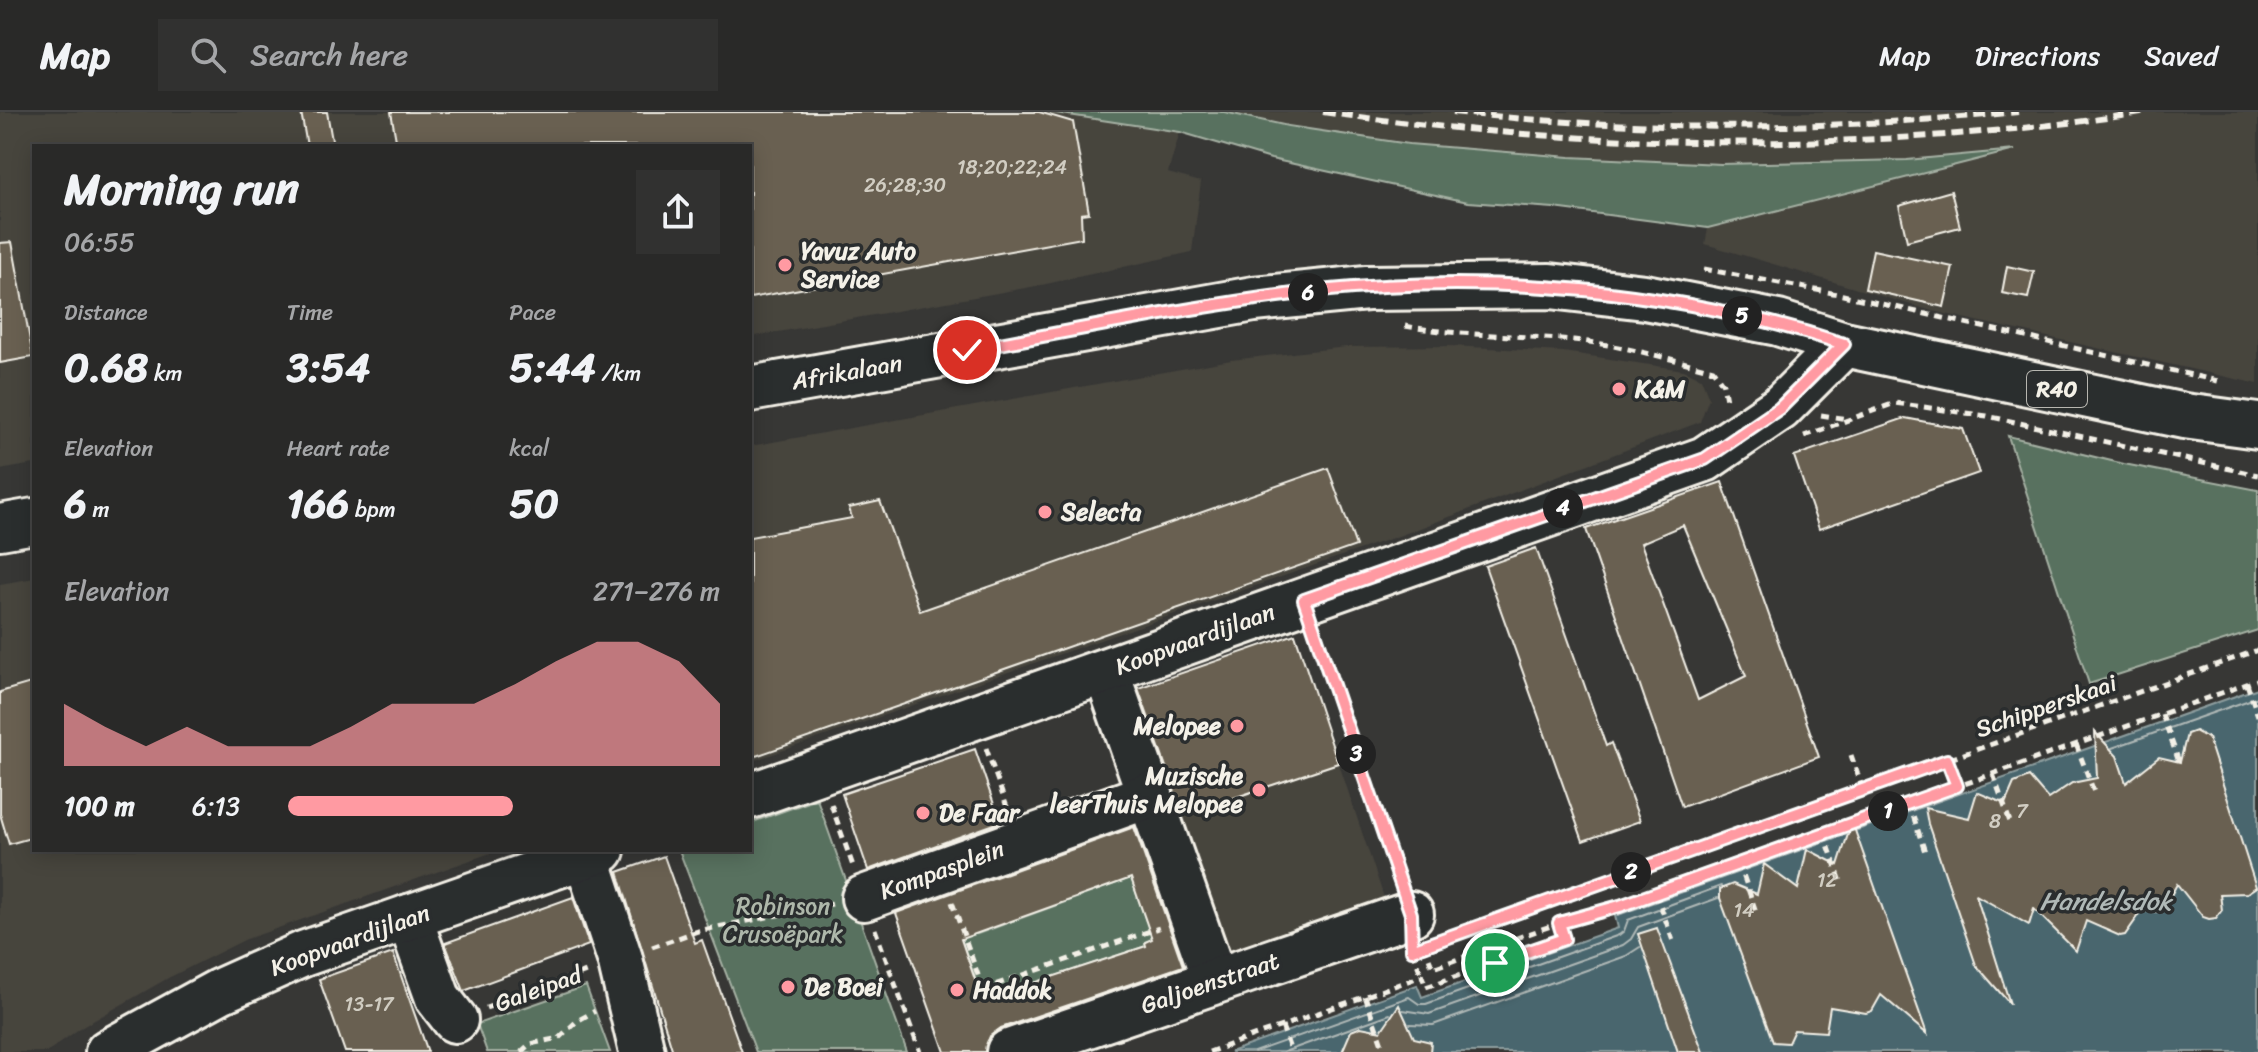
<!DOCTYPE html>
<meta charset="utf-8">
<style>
body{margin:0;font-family:Sriracha,sans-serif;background:#313130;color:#f1f3f6;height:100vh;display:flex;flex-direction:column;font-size:30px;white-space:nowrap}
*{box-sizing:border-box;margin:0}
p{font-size:26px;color:#a5a6a8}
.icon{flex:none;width:44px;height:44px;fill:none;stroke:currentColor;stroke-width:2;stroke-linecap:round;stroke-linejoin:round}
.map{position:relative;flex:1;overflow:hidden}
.details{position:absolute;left:32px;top:32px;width:720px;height:708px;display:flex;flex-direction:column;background:#292928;border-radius:0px;box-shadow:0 4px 20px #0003,0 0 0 2px #454545}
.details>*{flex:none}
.pin{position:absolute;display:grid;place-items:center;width:68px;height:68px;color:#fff;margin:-34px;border:4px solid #fff;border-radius:50%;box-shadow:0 2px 8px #0007}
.km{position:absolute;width:40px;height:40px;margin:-20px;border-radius:50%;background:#222;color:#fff;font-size:22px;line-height:40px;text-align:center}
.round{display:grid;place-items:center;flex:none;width:84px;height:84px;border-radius:0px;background:#313130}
.headline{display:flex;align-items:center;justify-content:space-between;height:136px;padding:0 32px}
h1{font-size:44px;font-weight:700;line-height:60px}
.metrics{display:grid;grid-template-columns:repeat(3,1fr);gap:12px;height:136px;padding:8px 32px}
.metrics div{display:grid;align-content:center}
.metrics b{font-size:40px;font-weight:700}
.metrics small{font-size:22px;font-weight:400}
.metrics p{font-size:22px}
.chart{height:224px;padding:16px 32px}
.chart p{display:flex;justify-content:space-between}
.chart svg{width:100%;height:144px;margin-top:8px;fill:#ff9aa2;opacity:.7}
ul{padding:0 32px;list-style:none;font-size:26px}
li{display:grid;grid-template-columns:128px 96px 1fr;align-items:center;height:60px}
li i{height:20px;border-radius:10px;background:#ff9aa2}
header{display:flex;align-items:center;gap:48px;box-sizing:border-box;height:112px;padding:0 40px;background:#292928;border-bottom:2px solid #454545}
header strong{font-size:38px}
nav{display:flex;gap:44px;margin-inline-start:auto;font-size:28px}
.search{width:560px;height:72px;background:#313130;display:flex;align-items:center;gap:20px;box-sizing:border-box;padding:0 28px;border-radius:0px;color:#a5a6a8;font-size:30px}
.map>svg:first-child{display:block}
</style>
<header>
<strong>Map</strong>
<div class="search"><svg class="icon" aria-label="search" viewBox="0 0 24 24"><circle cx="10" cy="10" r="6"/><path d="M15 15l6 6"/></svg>Search here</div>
<nav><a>Map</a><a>Directions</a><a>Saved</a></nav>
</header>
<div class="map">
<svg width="2258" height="940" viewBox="0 0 2258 940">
<rect width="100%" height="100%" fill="#373735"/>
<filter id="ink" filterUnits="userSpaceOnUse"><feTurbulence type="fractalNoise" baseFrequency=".0125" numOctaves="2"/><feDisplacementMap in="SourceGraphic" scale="16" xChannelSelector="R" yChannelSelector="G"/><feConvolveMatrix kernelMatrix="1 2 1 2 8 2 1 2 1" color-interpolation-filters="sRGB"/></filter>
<g filter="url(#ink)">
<g fill="#46443d">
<path d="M 0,0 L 1049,0 L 1180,20 L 1168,61 L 1201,70 L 1192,140 L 1037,174 L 750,225 L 750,34 L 34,34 L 34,352 L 0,358 Z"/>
<path d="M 1224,0 L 2258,0 L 2258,272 L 1932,199 L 1705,132 L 1708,116 L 2008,38 L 1907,48 L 1721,52 L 1570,45 L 1409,32 L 1288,14 Z"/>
<path d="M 1452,234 L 1564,240 L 1684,258 L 1701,266 L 1709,286 L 1700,310 L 1407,421 L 750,650 L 750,334 L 1231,248 L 1346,235 Z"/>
<path d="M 34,466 L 34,738 L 499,738 L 244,828 L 170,865 L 79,917 L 47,940 L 0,940 L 0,472 Z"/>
<path d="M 1295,522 L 1389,800 L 1230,854 L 1136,577 Z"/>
</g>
<g fill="#58715f" stroke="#a6b1a4" stroke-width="2">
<path d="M 1049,0 L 1224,0 L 1288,14 L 1409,32 L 1570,45 L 1721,52 L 1907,48 L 2015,38 L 1708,116 L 1554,96 L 1468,90 L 1271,47 L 1180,20 Z"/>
<path d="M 2008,324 L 2124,352 L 2258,378 L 2258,518 L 2089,572 Z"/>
<path d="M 817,687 L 907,940 L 756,940 L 679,738 L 750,738 L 750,711 Z"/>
<path d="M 1131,766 L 1146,809 L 1170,821 L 1145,830 L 1146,834 L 983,888 L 948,790 L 977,822 Z"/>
<path d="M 586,874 L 610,940 L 487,940 L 477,912 Z"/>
</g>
<path fill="#4a666e" stroke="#8e9e9f" stroke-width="2" d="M 2258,576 L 2258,940 L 1230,940 L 1417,873 L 1422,885 L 1618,816 L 1615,804 Z"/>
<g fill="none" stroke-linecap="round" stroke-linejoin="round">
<g stroke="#b0b9b7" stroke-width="2">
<path d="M 2112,636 L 2258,585"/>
<path d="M 1403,898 L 1429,902 L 1623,833 L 1631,827 L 1638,815 L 1718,786"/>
<path d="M 1410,912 L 1433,913 L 1626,844 L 1640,835"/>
<path d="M 1254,940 L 1409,885 L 1419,892 L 1426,892 L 1619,823 L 1624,819 L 1628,808 L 1721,774"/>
<path d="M 1284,940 L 1390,902"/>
</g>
</g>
<g fill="#696151" stroke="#f4f1e8" stroke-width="2" fill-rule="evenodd">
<path d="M 301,0 L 327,0 L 333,34 L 307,34 Z"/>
<path d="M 391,0 L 1039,0 L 1073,10 L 1089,101 L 1081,102 L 1082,126 L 750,186 L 750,34 L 397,34 Z"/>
<path d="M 1951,79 L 1960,115 L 1907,129 L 1899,94 Z"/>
<path d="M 12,130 L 33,245 L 0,251 L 0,131 Z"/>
<path d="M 1873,138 L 1953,155 L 1944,195 L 1865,177 Z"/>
<path d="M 2007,154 L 2034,160 L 2028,186 L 2002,181 Z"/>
<path d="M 1905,306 L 1963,317 L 1979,361 L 1819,417 L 1794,344 Z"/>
<path d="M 1328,356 L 1356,434 L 750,646 L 750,425 L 852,406 L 849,396 L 880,389 L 920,499 Z"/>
<path d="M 1722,370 L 1819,645 L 1682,695 L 1586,417 ZM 1683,413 L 1746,564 L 1698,588 L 1641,431 Z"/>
<path d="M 1536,436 L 1606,634 L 1611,631 L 1640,709 L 1583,729 L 1485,454 Z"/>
<path d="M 1295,522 L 1338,651 L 1183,703 L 1138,576 Z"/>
<path d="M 34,570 L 34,725 L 9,732 L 0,702 L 0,580 Z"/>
<path d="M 2195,619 L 2208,626 L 2256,775 L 2247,781 L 2220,782 L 2222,798 L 2216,806 L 2209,807 L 2203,805 L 2177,772 L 2162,800 L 2142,799 L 2125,823 L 2120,824 L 2086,809 L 2076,839 L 2034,797 L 2029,813 L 1976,783 L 2010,892 L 1976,853 L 1928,712 L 1925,696 L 1969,706 L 1977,680 L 2005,692 L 2014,671 L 2029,665 L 2048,687 L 2072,671 L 2097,666 L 2095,620 L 2117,644 L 2126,671 L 2159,645 L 2180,650 L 2187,622 Z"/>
<path d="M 975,637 L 1000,710 L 868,758 L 842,682 Z"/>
<path d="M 1852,710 L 1927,922 L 1881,883 L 1872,899 L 1866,901 L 1830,895 L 1826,920 L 1794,918 L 1788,931 L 1773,930 L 1720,786 L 1720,777 L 1733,772 L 1757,782 L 1764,752 L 1798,777 L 1807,737 L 1838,753 Z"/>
<path d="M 1134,715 L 1183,854 L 1001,916 L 990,924 L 985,940 L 945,940 L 896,801 ZM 1131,766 L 1152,827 L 1145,830 L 1146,834 L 982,888 L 961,827 Z"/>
<path d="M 664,744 L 695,831 L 702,828 L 742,940 L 673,940 L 618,760 Z"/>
<path d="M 573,785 L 589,833 L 464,879 L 445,831 Z"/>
<path d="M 1657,816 L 1703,940 L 1678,940 L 1638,822 Z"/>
<path d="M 393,841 L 428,940 L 345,940 L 319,867 Z"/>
<path d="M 1399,893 L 1414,926 L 1431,930 L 1430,940 L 1342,940 L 1351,919 L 1361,915 L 1381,919 Z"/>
</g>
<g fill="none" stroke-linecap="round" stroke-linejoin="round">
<defs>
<g id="minor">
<path d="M 1106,559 L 1215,869"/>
<path d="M 750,684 L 1705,347 L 1780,296 L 1844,232"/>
<path d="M 586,744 L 620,847 L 642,940"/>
<path d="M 864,786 L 1150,683"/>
<path d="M 409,805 L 438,886 L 455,908"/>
<path d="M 108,940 L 220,879 L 303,842 L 602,738"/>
<path d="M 1009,940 L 1411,802"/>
</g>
<g id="major">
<path d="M 750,277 L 1254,187 L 1367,176 L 1550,174 L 1645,185 L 1778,211 L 1844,232 L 2184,304 L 2258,314"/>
<path d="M 0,415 L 34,409"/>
</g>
</defs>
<use href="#minor" stroke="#f4f1e8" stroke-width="50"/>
<use href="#major" stroke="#f4f1e8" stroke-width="50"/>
<g stroke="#f4f1e8" stroke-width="5" stroke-dasharray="8 6" stroke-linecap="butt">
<path d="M 1704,157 L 1843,183 L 2222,270"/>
<path d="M 1405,214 C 1461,224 1517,223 1573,228 C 1620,233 1667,246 1713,258 L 1723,272 L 1726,288"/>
<path d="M 1821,303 L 1847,307"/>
<path d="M 1804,324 L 1895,291 L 1987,304 L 2258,363"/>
<path d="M 1315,519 L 1401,771"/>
<path d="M 2247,572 L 2258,604"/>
<path d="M 2162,602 L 2179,650"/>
<path d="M 2076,632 L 2094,680"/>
<path d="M 986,636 L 1008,698"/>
<path d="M 1851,643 L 1863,678"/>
<path d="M 1947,648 L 1957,674"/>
<path d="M 1993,662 L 2010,710"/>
<path d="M 1909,691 L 1925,740"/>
<path d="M 831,692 L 853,754"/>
<path d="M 1824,721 L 1841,770"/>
<path d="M 1739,751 L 1756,800"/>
<path d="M 1656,781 L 1673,829"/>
<path d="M 952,790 L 983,877 L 989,886"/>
<path d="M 875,817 L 920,940"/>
<path d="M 1435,829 L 2258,538"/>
<path d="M 1424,833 L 1433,856 L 1559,811 L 1620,794 L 2258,568"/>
<path d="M 652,835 L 698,819 L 832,792"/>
<path d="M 1412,839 L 1422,864"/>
<path d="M 983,877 L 1159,816"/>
<path d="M 1365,884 L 1382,932"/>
<path d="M 486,896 L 586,860"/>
<path d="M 1282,914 L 1291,940"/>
<path d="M 521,940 L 530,932 L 559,926 L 577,909 L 595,899"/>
<path d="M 1209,940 L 1422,864 L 1426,875 L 1564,827 L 1559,811"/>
</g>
<use href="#minor" stroke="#2a2d2e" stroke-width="44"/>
<use href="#major" stroke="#2a2d2e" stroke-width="44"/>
<g stroke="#f4f1e8" stroke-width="6" stroke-dasharray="12 6" stroke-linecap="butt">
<path d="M 1323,0 C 1597,39 1874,42 2148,0"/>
<path d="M 1453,0 C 1640,21 1831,18 2018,0"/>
</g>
</g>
</g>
<g fill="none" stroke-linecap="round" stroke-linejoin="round" filter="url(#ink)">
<defs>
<path id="route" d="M 967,238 C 1084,217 1201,192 1319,179 C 1494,161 1676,177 1844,232 L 1780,296 L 1705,347 L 1304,488 L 1411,802 L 1412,838 L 1947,648 L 1957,674 L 1620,794 L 1559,811 L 1564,827 L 1495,851"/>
</defs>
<use href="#route" stroke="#fff" stroke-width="16"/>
<use href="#route" stroke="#ff9aa2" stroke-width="10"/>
</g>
<g fill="#ff9aa2" stroke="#2a2d2e" stroke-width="3">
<circle cx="785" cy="153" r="8"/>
<circle cx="1619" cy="277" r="8"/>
<circle cx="1045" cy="400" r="8"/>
<circle cx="1237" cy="614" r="8"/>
<circle cx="1259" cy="678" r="8"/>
<circle cx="923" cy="701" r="8"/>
<circle cx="788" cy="875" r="8"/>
<circle cx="957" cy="878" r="8"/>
</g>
<g text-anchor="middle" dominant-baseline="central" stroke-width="7" stroke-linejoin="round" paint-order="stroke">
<g font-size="20" fill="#d1cdc2">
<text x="1012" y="55">18;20;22;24</text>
<text x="905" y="73">26;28;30</text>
<text x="2022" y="699">7</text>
<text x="1995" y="709">8</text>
<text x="1827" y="768">12</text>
<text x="1744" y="798">14</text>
<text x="369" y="892">13-17</text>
</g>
<rect fill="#2a2d2e" stroke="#b7b6b0" stroke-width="2" x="2027" y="259" width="60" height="36" rx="6"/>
<g font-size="22" font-weight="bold" fill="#f4f1e8">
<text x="2057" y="277">R40</text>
</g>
<g font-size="24" font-weight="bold" fill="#f4f1e8" stroke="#2a2d2e" text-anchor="start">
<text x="801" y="139">Yavuz Auto<tspan x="801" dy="28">Service</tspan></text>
<text x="1635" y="277">K&amp;M</text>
<text x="1061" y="400">Selecta</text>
<text x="1221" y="614" text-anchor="end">Melopee</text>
<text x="1243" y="664" text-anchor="end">Muzische<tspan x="1243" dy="28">leerThuis Melopee</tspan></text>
<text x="939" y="701">De Faar</text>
<text x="804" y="875">De Boei</text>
<text x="973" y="878">Haddok</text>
</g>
<g font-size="24" fill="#f4f1e8" stroke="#2a2d2e">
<text transform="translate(847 260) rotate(-10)">Afrikalaan</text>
<text transform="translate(1195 527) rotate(-20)">Koopvaardijlaan</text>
<text transform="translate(2046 594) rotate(-19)">Schipperskaai</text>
<text transform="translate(942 758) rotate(-20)">Kompasplein</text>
<text transform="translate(350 828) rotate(-20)">Koopvaardijlaan</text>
<text transform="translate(1210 871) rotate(-19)">Galjoenstraat</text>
<text transform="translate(538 877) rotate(-20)">Galeipad</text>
</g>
<g font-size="24" fill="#aeb7aa" stroke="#2a2d2e">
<text x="783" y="794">Robinson<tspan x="783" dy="28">Crusoëpark</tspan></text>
</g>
<g font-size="26" font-style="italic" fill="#b0b9b7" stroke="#2a2d2e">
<text x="2106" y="789">Handelsdok</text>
</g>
</g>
</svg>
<div class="pin" style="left:1495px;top:851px;background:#1e9e55"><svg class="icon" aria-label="arrive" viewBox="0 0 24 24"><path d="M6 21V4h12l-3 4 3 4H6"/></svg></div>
<div class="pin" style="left:967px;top:238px;background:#d93025"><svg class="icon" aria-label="check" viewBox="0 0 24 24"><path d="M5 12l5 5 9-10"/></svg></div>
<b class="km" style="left:1888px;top:699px">1</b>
<b class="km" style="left:1631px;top:760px">2</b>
<b class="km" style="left:1356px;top:642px">3</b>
<b class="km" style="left:1563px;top:396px">4</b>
<b class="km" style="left:1742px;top:204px">5</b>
<b class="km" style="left:1308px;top:181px">6</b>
<section class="details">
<div class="headline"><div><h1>Morning run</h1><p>06:55</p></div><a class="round"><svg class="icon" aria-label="share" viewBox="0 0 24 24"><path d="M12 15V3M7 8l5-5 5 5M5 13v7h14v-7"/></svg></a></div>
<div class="metrics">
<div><p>Distance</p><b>0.68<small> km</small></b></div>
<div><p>Time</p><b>3:54</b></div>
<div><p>Pace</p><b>5:44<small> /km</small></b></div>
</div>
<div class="metrics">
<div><p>Elevation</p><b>6<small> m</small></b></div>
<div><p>Heart rate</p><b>166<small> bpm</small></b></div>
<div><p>kcal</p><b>50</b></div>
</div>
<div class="chart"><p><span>Elevation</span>271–276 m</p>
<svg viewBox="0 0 160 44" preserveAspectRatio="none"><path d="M0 44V25L10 32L20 38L30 32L40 38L50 38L60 38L70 32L80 25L90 25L100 25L110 19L120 12L130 6L140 6L150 12L160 25V44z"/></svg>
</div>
<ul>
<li><b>100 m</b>6:13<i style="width:52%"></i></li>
</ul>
</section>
</div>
